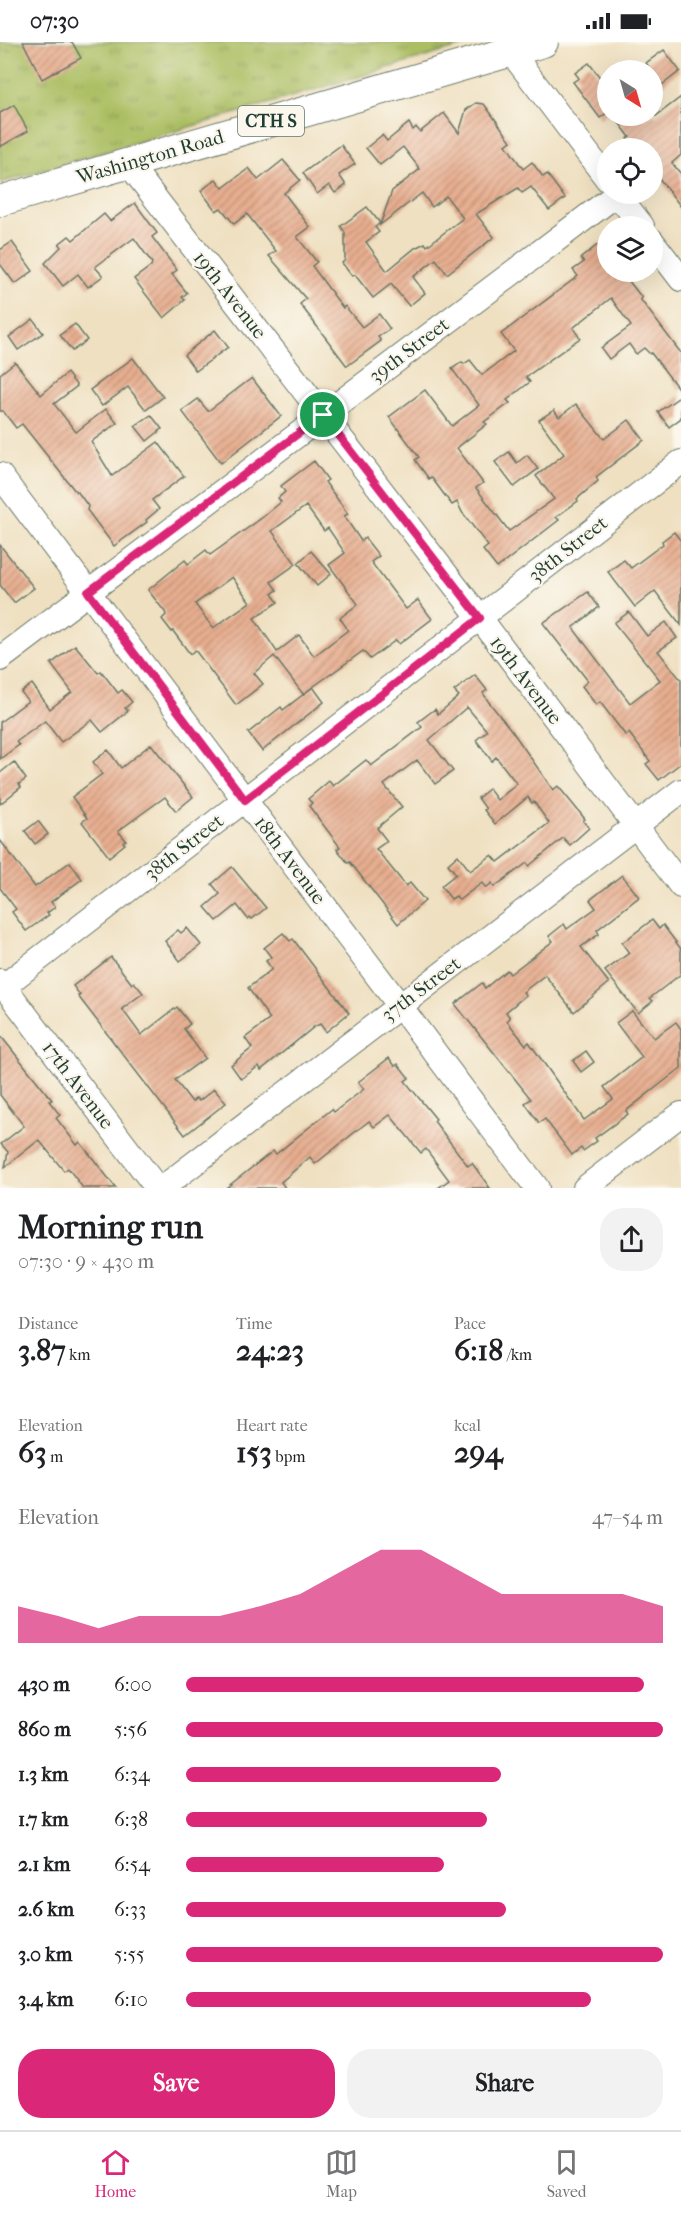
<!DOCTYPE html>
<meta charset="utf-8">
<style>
body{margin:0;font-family:"IM FELL French Canon",serif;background:#f2f2f2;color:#202124;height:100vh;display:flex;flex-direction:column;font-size:22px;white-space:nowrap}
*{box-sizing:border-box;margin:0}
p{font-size:20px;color:#757577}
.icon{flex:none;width:33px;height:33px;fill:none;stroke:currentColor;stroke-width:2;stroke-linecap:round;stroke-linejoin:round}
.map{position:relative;height:1146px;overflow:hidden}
.drawer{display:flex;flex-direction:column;background:#fff;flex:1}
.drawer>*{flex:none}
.needle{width:39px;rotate:143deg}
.controls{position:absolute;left:597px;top:18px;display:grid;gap:12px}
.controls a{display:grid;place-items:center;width:66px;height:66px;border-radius:50%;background:#fff;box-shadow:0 6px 24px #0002;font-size:30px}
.pin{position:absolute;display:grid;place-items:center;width:51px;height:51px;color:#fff;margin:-26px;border:3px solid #fff;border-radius:50%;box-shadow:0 2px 6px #0007}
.round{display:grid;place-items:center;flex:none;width:63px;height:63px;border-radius:24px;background:#f2f2f2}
.head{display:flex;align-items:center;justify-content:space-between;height:102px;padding:0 18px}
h1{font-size:33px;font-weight:800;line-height:45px}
.figures{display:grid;grid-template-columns:repeat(3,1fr);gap:9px;height:102px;padding:6px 18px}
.figures div{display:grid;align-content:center}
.figures b{font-size:30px;font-weight:800}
.figures small{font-size:16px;font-weight:400}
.figures p{font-size:16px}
.chart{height:168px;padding:12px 18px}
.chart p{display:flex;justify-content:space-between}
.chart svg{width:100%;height:108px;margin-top:6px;fill:#db2777;opacity:.7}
.primary-button{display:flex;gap:12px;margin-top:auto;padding:12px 18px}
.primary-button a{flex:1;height:69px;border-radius:24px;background:#db2777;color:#fff;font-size:24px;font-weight:800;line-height:69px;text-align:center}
.primary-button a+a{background:#f2f2f2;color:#202124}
ul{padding:0 18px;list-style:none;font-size:20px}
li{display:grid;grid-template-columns:96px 72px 1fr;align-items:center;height:45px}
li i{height:15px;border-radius:8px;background:#db2777}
.status{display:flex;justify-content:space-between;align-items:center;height:42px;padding:0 30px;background:#fff;direction:ltr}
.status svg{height:16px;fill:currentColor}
.tab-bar{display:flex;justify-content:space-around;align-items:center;height:84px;border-top:2px solid #e0e0e0;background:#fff;font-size:16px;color:#757577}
.tab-bar a{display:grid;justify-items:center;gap:3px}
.tab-bar .current{color:#db2777}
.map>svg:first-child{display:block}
</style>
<div class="status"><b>07:30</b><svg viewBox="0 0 49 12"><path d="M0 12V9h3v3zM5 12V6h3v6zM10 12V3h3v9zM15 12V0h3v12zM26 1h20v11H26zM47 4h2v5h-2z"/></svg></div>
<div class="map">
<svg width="681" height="1146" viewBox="0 0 681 1146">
<defs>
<pattern id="park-tufts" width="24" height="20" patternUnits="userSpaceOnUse" patternTransform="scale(1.5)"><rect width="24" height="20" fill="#abbe62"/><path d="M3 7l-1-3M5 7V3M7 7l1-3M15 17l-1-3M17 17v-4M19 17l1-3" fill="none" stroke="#8b9c52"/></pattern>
<pattern id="building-hatch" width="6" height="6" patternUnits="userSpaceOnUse" patternTransform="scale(1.5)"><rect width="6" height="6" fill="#e8ae90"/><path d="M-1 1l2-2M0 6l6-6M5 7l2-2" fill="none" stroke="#bb8f76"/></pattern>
</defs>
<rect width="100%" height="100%" fill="#fbf7ec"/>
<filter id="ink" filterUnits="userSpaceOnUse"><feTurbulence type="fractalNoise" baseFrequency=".0167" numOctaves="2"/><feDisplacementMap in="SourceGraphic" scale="12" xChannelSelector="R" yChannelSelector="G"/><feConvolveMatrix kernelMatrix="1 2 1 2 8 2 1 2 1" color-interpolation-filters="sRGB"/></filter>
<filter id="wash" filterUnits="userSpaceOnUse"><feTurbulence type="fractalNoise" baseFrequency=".008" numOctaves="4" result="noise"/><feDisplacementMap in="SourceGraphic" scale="24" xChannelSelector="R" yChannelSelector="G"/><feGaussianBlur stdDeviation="1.35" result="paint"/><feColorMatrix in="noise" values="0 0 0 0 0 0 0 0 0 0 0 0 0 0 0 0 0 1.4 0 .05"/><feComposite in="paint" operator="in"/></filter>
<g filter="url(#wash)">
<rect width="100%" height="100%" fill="#efe0c1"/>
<path fill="url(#park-tufts)" stroke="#657e4b" stroke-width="1.5" d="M 0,0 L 476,0 L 0,141 Z"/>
<g id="blocks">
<g fill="url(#building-hatch)" fill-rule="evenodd">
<path d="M 23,0 L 72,0 L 81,16 L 42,37 Z"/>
<path d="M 664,8 L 680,29 L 662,43 L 646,21 Z"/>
<path d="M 589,21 L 608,46 L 608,70 L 600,76 L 573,40 L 579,36 L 575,31 Z"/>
<path d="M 681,55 L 681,113 L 672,121 L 681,132 L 681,165 L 652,127 L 652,106 L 634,106 L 627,97 L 630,95 L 614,74 L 656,74 Z"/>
<path d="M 476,61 L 484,62 L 511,99 L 506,103 L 523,127 L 532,120 L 543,135 L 547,132 L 565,156 L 549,168 L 531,145 L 522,151 L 518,146 L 476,172 L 494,195 L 447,232 L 436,217 L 413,235 L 425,251 L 409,264 L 391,242 L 373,256 L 355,233 L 352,234 L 342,221 L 345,218 L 345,191 L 341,184 L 367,165 L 380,181 L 375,185 L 379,190 L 366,200 L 387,229 L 415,206 L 425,201 L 427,204 L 463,176 L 446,154 L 432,165 L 422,151 L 380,183 L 392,149 L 420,127 L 403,105 L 380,123 L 366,106 L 382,93 L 387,99 L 409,81 L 413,88 L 416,85 L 420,90 L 444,71 L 459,91 L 466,68 Z"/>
<path d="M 14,63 L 28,89 L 0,105 L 0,71 Z"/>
<path d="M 341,103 L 355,122 L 339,133 L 346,143 L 335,151 L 329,143 L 317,152 L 303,131 Z"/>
<path d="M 283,118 L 300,138 L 284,151 L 310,185 L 297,195 L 317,220 L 312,224 L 343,266 L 345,264 L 362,285 L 379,272 L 390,287 L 378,295 L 381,299 L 347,324 L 300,262 L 306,257 L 269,214 L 276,209 L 247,172 L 234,182 L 221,166 L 216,169 L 201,149 L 216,137 L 223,146 L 249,126 L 258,138 Z"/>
<path d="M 135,161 L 157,191 L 152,195 L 177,228 L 172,232 L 187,251 L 182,255 L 185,258 L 164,276 L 134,237 L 151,224 L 152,221 L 134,196 L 95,225 L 103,234 L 88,245 L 78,232 L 63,244 L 45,221 L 61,205 L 59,202 L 69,194 L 73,198 L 104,172 L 110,179 Z"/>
<path d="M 12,200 L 33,229 L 15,242 L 0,222 L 0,208 Z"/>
<path d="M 600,201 L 608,210 L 608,230 L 622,230 L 642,256 L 640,257 L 681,311 L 681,350 L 651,311 L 650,312 L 644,306 L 636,312 L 629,302 L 609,317 L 601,306 L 631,284 L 611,256 L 573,286 L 580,296 L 526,335 L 530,340 L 507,358 L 510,361 L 484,380 L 487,382 L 457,406 L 483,441 L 476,446 L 509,489 L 554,457 L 536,434 L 564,412 L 539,378 L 554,368 L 559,375 L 576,362 L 604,397 L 629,378 L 644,398 L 596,435 L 598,439 L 577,457 L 578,459 L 556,475 L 559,478 L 497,526 L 483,508 L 488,504 L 462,470 L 457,460 L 452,463 L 431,435 L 429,437 L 415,418 L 419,415 L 389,375 L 425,348 L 452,384 L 479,363 L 452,327 L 462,320 L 464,322 L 470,318 L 482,333 L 514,309 L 501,292 L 578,234 L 573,228 L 584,220 L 581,216 Z"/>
<path d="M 33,277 L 43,291 L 18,308 L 9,295 Z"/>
<path d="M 75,282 L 87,298 L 72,309 L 60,293 Z"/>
<path d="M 215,288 L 228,305 L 196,329 L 184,313 Z"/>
<path d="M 133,316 L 163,355 L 146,368 L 128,345 L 102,364 L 90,348 Z"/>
<path d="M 15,320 L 41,353 L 67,331 L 77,344 L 54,362 L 76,390 L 106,367 L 117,381 L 91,400 L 112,434 L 158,400 L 184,434 L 152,458 L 159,467 L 146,478 L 147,480 L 114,504 L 87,468 L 88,464 L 77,449 L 76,450 L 22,382 L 16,386 L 3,369 L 0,369 L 0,332 Z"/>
<path d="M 252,336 L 281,374 L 221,421 L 182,369 L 198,357 L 208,369 Z"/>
<path d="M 681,354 L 681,376 L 669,385 L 658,370 Z"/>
<path d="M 151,373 L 162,387 L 147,399 L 135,384 Z"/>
<path d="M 509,410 L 517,421 L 527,413 L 538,427 L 514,445 L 495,420 Z"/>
<path d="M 314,419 L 328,438 L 325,440 L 348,472 L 344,474 L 361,499 L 365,496 L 379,514 L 371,520 L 406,567 L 418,558 L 432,577 L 399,602 L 396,598 L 370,617 L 363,609 L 303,652 L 274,614 L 254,631 L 263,642 L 236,663 L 195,608 L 190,612 L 173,589 L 172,590 L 162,577 L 166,573 L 165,570 L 148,548 L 185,518 L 188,522 L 206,508 L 210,513 L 263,475 L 281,460 L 278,456 L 285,450 L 281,444 ZM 306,464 L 324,489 L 328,486 L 345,511 L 329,523 L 358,562 L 340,576 L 348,588 L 314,614 L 299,593 L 277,610 L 254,576 L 278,560 L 272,552 L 277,548 L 271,540 L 296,522 L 272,489 ZM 232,535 L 250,560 L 213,586 L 195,562 Z"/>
<path d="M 674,490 L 681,499 L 681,583 L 655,549 L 635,565 L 608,530 L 624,518 L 631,526 L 663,502 L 662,499 Z"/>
<path d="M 0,503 L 34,546 L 14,561 L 0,543 Z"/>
<path d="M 311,509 L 331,532 L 317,544 L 298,521 Z"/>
<path d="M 588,550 L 599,565 L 573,586 L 630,661 L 660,638 L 614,581 L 629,570 L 647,594 L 666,580 L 677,596 L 658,609 L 681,638 L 681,721 L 659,738 L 646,722 L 650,719 L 629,691 L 626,694 L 600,660 L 596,663 L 582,644 L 588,639 L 543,581 Z"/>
<path d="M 75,603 L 98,631 L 101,629 L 118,651 L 122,648 L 132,660 L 125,666 L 128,669 L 102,690 L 92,678 L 61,700 L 45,679 L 16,700 L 19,703 L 0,717 L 0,680 L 28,659 L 21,650 L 32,642 L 50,667 L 72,650 L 51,622 Z"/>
<path d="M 475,633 L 487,648 L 483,651 L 488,659 L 512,689 L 553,748 L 558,744 L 585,777 L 583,779 L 589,786 L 570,803 L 563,796 L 529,824 L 527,821 L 494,845 L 492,841 L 486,846 L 482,841 L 459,858 L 456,854 L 451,857 L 441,844 L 456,832 L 448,822 L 458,813 L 470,829 L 492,813 L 498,820 L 549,781 L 534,760 L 532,761 L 528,755 L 495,782 L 484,768 L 486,767 L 478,756 L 489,747 L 497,758 L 517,742 L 496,715 L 492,719 L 476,698 L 487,689 L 467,665 L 429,698 L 453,729 L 435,742 L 417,718 L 384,743 L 402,765 L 377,786 L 387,799 L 376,807 L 406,844 L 410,841 L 425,859 L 398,882 L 350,820 L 348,821 L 337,807 L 340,805 L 309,764 L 312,761 L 308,757 L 329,739 L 333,744 L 366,718 L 371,724 L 422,685 L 418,680 L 435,667 L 438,672 L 459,654 L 454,649 Z"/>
<path d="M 313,645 L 324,660 L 262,709 L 248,691 L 281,665 L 283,668 Z"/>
<path d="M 151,702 L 193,755 L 176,769 L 165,755 L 118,789 L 126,798 L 123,800 L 125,802 L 109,815 L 82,780 L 87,776 L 72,755 L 102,732 L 93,720 L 108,708 L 121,726 Z"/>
<path d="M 14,720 L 26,737 L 19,742 L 21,745 L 0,762 L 0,731 Z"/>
<path d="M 38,779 L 48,792 L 35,802 L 25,789 Z"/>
<path d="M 0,798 L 35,845 L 70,820 L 82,837 L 51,860 L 55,865 L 47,871 L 49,873 L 26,889 L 12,870 L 16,867 L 0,846 Z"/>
<path d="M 232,825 L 266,866 L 252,877 L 250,875 L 248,877 L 237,863 L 217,879 L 205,865 L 220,852 L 212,842 Z"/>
<path d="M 622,833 L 639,855 L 597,888 L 599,892 L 581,905 L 609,941 L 574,970 L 545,933 L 523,950 L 526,953 L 506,970 L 510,976 L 507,979 L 526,1003 L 529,1000 L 584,1078 L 613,1057 L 604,1045 L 642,1015 L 616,981 L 632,969 L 654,996 L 676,980 L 681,987 L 681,1026 L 626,1069 L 628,1072 L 595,1096 L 597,1099 L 583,1109 L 581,1106 L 572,1113 L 545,1077 L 539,1081 L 525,1061 L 531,1057 L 455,962 L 482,941 L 485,946 L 507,928 L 510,932 L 553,899 L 549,894 L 564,882 L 567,887 L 596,866 L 590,858 Z"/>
<path d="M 652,878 L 659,887 L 663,883 L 681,907 L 681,932 L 650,956 L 653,959 L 638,971 L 605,929 L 629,911 L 622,901 Z"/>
<path d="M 187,886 L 201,903 L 180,919 L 165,899 L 178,888 L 181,891 Z"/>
<path d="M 283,891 L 290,899 L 293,897 L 349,971 L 326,990 L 320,982 L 314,985 L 261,1028 L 259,1024 L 241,1037 L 231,1023 L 252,1006 L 245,996 L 270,977 L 248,946 L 272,927 L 266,919 L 271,915 L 264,906 Z"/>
<path d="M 111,915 L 132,942 L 134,940 L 143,951 L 122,967 L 141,993 L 177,965 L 190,982 L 184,987 L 205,1016 L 175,1038 L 192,1060 L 196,1056 L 199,1059 L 214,1047 L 226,1061 L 185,1093 L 78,954 L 80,953 L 73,944 Z"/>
<path d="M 0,993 L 52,1058 L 49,1059 L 60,1073 L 56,1076 L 77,1103 L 80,1100 L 116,1146 L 83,1146 L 68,1126 L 64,1129 L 39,1098 L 5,1125 L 8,1110 L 1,1102 L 24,1084 L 0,1053 Z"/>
<path d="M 586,1009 L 594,1020 L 581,1030 L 573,1019 Z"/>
<path d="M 389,1016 L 395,1024 L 398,1022 L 409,1036 L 405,1039 L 436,1077 L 434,1079 L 468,1124 L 472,1121 L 490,1146 L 438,1146 L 449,1138 L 426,1107 L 421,1111 L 390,1073 L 374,1085 L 369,1079 L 315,1122 L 310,1115 L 281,1140 L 285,1146 L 226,1146 L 273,1109 L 276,1112 L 332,1067 L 334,1070 L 364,1047 L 358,1040 Z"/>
</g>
</g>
</g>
<g filter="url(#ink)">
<use href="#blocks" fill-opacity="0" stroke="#687665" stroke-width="1.5"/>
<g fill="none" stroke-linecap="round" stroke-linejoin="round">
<defs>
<g id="minor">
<path d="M 511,10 L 608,138"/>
<path d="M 128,121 L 480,576 L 681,844"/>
<path d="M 617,152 L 642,184"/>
<path d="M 652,199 L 681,237"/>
<path d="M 0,433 L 537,1146"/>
<path d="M 0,617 L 617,152"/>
<path d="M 0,939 L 157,1146"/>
<path d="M 0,947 L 681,420"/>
<path d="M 162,1146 L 681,749"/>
<path d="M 585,1146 L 681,1072"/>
</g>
<path id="major" d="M 0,159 L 543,0"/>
</defs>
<use href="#minor" stroke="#687665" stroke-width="26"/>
<use href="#major" stroke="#687665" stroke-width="32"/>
<use href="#minor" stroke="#fff" stroke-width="24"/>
<use href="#major" stroke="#fff" stroke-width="30"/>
</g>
</g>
<g fill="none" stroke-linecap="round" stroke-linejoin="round" filter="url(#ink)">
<defs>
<path id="route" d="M 323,373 L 480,576 L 245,758 L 88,550 Z"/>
</defs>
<use href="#route" stroke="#fff" stroke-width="12"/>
<use href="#route" stroke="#db2777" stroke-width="8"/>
</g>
<g text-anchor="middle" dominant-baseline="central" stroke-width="4.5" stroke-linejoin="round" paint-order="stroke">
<rect fill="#fbf7ec" stroke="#61756b" stroke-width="1.5" x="238" y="64" width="66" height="30" rx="4.5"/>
<g font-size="18" font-weight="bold" fill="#1f3d34">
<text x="271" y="79">CTH S</text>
</g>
<g font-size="20" fill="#1f3d34" stroke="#fbf7ec">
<text transform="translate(150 115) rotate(-16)">Washington Road</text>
<text transform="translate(230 253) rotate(52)">19th Avenue</text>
<text transform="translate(409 308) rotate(-37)">39th Street</text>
<text transform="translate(568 507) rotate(-38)">38th Street</text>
<text transform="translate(526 638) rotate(53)">19th Avenue</text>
<text transform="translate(184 805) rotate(-38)">38th Street</text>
<text transform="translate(290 818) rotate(53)">18th Avenue</text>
<text transform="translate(421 947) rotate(-37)">37th Street</text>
<text transform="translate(78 1043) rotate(53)">17th Avenue</text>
</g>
</g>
</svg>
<div class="controls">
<a><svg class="needle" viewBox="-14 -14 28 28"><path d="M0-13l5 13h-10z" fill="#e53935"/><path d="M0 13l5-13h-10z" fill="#757577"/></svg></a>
<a><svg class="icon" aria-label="locate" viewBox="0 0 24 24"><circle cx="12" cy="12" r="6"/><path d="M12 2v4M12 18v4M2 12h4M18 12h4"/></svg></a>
<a><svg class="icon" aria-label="layers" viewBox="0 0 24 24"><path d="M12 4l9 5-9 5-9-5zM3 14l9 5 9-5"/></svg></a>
</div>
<div class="pin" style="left:323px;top:373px;background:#1e9e55"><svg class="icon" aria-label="arrive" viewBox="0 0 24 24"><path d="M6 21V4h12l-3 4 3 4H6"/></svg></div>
</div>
<section class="drawer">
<div class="head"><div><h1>Morning run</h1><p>07:30 · 9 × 430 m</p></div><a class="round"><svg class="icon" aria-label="share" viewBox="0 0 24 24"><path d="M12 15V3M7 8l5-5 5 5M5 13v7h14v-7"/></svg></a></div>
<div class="figures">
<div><p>Distance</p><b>3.87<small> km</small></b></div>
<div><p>Time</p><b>24:23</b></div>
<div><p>Pace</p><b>6:18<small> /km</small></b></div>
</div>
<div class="figures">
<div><p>Elevation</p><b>63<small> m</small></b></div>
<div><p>Heart rate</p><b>153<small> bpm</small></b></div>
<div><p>kcal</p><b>294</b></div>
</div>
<div class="chart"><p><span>Elevation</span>47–54 m</p>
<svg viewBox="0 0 160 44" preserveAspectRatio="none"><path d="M0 44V29L10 33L20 38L30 33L40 33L50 33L60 29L70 24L80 15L90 6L100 6L110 15L120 24L130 24L140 24L150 24L160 29V44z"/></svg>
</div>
<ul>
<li><b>430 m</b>6:00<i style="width:96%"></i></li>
<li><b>860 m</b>5:56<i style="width:100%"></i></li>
<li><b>1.3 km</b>6:34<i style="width:66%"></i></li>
<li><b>1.7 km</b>6:38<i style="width:63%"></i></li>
<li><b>2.1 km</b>6:54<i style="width:54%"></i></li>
<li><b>2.6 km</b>6:33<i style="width:67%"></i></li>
<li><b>3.0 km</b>5:55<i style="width:100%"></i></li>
<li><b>3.4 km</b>6:10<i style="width:85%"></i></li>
</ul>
<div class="primary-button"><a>Save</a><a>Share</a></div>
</section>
<nav class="tab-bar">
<a class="current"><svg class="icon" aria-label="home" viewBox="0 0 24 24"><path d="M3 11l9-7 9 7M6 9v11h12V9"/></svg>Home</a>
<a><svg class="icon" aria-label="map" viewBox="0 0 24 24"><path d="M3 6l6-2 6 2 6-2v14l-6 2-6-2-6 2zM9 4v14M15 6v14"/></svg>Map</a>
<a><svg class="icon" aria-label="saved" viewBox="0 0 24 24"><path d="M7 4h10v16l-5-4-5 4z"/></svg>Saved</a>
</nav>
